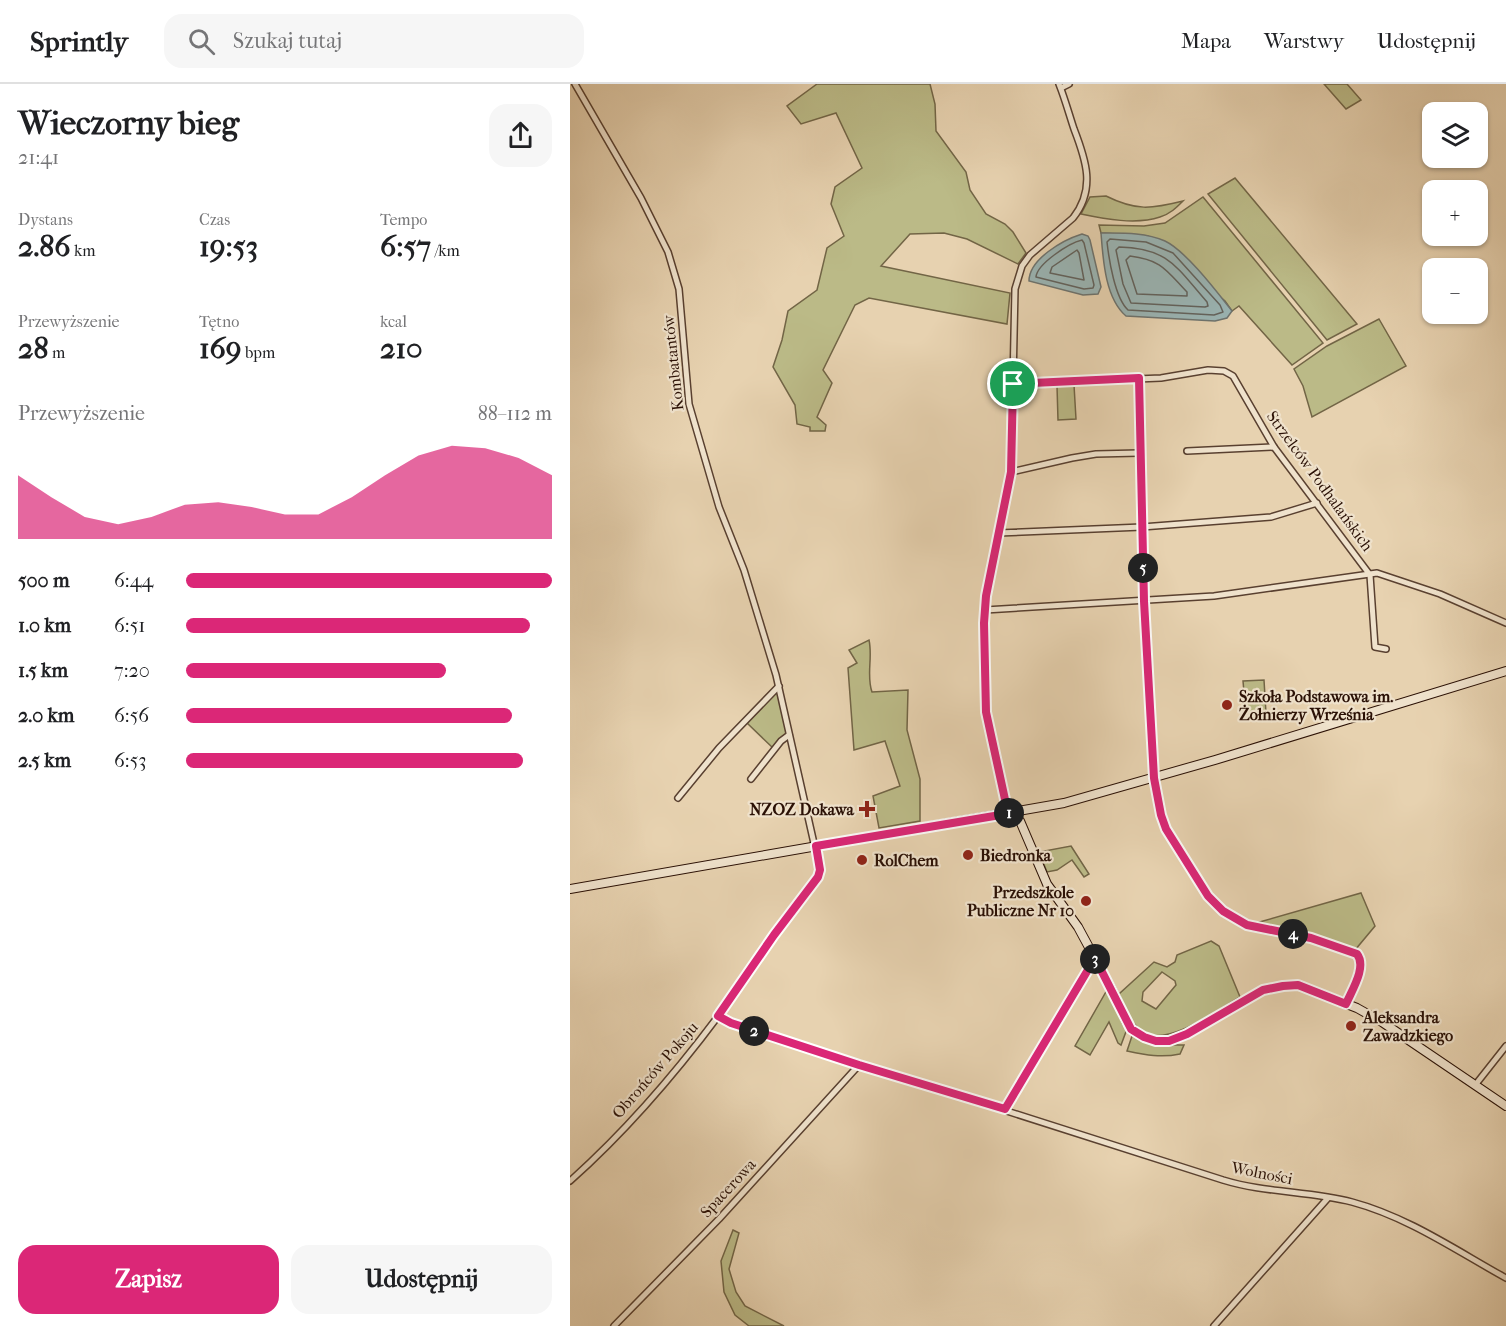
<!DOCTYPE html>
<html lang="pl">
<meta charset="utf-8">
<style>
body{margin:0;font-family:"IM FELL French Canon",serif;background:#f6f6f6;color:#202124;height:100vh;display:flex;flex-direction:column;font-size:22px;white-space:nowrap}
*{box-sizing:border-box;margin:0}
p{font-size:20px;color:#757577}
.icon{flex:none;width:33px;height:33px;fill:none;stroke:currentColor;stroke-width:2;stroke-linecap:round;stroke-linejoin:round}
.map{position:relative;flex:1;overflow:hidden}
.side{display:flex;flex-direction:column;background:#fff;width:570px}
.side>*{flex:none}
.controls{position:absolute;left:852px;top:18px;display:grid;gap:12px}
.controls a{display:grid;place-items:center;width:66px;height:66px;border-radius:12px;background:#fff;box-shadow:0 2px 4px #0004;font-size:30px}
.pin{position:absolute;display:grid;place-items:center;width:51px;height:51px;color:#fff;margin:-26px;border:3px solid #fff;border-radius:50%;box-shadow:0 2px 6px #0007}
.km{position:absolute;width:30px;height:30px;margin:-15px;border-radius:50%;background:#222;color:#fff;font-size:16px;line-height:30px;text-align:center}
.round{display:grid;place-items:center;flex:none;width:63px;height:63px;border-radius:18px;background:#f6f6f6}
.head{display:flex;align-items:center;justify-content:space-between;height:102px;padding:0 18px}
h1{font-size:33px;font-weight:700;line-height:45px}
.stats{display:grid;grid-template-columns:repeat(3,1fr);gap:9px;height:102px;padding:6px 18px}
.stats div{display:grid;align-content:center}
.stats b{font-size:30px;font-weight:700}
.stats small{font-size:16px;font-weight:400}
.stats p{font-size:16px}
.chart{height:168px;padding:12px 18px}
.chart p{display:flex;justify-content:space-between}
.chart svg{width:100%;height:108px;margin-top:6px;fill:#db2777;opacity:.7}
.button{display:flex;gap:12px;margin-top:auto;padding:12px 18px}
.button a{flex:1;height:69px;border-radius:18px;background:#db2777;color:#fff;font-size:24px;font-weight:700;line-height:69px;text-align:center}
.button a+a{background:#f6f6f6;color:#202124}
ul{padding:0 18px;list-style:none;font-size:20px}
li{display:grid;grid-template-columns:96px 72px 1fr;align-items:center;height:45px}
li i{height:15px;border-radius:8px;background:#db2777}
header{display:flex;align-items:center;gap:36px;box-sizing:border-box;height:84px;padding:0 30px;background:#fff;border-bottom:2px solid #e0e0e0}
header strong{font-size:28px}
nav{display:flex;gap:33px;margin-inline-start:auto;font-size:21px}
.search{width:420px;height:54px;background:#f6f6f6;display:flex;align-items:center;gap:15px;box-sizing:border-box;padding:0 21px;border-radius:18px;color:#757577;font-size:22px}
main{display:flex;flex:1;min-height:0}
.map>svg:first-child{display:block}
</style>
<header>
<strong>Sprintly</strong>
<div class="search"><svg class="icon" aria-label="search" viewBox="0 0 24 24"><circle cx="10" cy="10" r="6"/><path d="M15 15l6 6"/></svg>Szukaj tutaj</div>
<nav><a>Mapa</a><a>Warstwy</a><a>Udostępnij</a></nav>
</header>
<main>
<section class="side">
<div class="head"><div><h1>Wieczorny bieg</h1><p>21:41</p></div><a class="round"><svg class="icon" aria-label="share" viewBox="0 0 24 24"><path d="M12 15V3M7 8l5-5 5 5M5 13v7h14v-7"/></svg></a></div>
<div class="stats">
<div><p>Dystans</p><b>2.86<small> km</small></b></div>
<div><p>Czas</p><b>19:53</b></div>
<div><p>Tempo</p><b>6:57<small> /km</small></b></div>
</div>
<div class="stats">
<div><p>Przewyższenie</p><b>28<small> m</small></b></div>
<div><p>Tętno</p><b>169<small> bpm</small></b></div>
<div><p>kcal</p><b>210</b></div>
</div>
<div class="chart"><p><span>Przewyższenie</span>88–112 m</p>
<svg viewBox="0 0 160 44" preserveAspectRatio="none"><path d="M0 44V18L10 27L20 35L30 38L40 35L50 30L60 29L70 31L80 34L90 34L100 27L110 18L120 10L130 6L140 7L150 11L160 18V44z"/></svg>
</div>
<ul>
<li><b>500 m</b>6:44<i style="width:100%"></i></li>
<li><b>1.0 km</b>6:51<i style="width:94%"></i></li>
<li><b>1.5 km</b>7:20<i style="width:71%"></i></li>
<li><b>2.0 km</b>6:56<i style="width:89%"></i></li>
<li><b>2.5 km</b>6:53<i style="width:92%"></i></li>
</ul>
<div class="button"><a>Zapisz</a><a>Udostępnij</a></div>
</section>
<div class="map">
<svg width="936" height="1242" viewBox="0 0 936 1242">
<rect width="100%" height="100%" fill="#e7d2b0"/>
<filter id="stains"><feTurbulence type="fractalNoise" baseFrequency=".00333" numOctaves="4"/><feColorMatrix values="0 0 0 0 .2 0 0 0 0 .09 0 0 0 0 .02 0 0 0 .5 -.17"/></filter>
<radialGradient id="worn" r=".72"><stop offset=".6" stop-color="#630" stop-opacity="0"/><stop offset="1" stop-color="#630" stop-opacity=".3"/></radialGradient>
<g fill="#bbba87" stroke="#726546" stroke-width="1.5" fill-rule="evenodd">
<path d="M 247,0 L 360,0 L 365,20 L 366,47 L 396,88 L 400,106 L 416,130 L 435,140 L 443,148 L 456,169 L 448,180 L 397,155 L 374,149 L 340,150 L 311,182 L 440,209 L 437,240 L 299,214 L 285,221 L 253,286 L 262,299 L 247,333 L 256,341 L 255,347 L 240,347 L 240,343 L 227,340 L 225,321 L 203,283 L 212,256 L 218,227 L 247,206 L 257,164 L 274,152 L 261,120 L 265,103 L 292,84 L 266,29 L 231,40 L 217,22 Z"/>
<path d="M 754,0 L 777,0 L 791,16 L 776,25 Z"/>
<path d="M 665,94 L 787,240 L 757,256 L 638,110 Z"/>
<path d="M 536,112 C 566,127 581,125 613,117 C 606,124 600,130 590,133 C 566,141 535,135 511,130 L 520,113 Z"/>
<path d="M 633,113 L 753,259 L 722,281 L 669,222 L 662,227 L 655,217 L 578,152 L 531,149 L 529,141 L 574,142 L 595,139 Z"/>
<path d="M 809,235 L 836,282 L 742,333 L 733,302 L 724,285 L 757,262 Z"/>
<path d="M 504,301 L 506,335 L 488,336 L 487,302 Z"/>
<path d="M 299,556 C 303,574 296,591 302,608 L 338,606 L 337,646 L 350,695 L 350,737 L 309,744 L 303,712 L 330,702 L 315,657 L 284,666 L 278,584 L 287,579 L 279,566 Z"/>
<path d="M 694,596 L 696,629 L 676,631 L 673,597 Z"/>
<path d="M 207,608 L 217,650 L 203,664 L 177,639 Z"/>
<path d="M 501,762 L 519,790 L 514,793 L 502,776 L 487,786 L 477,788 L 469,768 Z"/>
<path d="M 791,809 L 805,842 L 785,866 L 742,850 L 686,839 Z"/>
<path d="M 641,857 L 649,862 L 670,913 C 649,925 599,962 575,949 C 561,942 555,923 549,910 L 584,878 L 597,883 L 605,878 L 607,871 ZM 592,888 L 605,897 L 606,901 L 586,925 L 572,917 L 573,908 Z"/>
<path d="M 537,906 L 557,945 L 551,961 L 548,959 L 539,938 L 520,971 L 505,962 Z"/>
<path d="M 563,949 C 579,962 594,961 614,961 L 610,970 C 591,974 576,971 557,967 Z"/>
<path d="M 163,1146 L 169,1149 L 159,1185 L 166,1208 L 175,1222 L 214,1242 L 179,1242 L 165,1231 L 154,1208 L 151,1177 Z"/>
</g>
<g fill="#9ab5b5" stroke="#6d736f" stroke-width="1.5">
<path d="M 531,149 C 552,149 575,148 595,157 C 616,167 647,208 662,227 L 657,234 L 645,237 L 556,232 C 535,214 533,175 531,149 Z"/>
<path d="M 512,150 L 518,152 L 520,156 L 531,203 L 528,210 L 513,211 L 459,197 C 459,175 493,156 512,150 Z"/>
</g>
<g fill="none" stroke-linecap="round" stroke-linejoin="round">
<g stroke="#62625d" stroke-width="1.5">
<path d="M 540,155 L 576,158 L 603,169 L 650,221 L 653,228 L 644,231 L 558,226 C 545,214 539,176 537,158 Z"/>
<path d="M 512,156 L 514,159 L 524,201 L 523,204 L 514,205 L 466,193 C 467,180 499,159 512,156 Z"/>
<path d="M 549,163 C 599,164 607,184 637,218 L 638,222 L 635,223 L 561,219 L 553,200 L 546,166 Z"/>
<path d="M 507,166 L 509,169 L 514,196 L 480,189 L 482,183 Z"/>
<path d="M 560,172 C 592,176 596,186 617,208 L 617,212 L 567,210 L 556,176 Z"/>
</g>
<defs>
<g id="street">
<path d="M 491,4 L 499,0"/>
<path d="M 569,294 L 574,517 L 584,694 L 591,731 L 596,745 L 638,812 L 653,827 L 677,841 L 741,854 L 787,870 C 797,884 782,906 776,920"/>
<path d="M 443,300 L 591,294 L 638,286 L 654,287 L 663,292 L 704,363 L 800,491 L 805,563 L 816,565"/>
<path d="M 617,367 L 704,363"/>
<path d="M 441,388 L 502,374 L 526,370 L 569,369"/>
<path d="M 428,449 L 572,443 L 701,433 L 747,419"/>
<path d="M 415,526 L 644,512 L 807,489 L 870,510 L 936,539"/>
<path d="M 181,695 L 211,657 L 219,651"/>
<path d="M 108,714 L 149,664 L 209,602"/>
<path d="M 442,728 L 437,720 L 416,628 L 414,539 L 416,512 L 441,388 L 445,205 L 452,182 L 460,171 L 503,134 C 526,105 516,76 504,45 C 499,30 495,15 489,0"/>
<path d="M 148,932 L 161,939 C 325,992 489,1044 653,1096 C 695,1109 740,1107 782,1118 C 838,1133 887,1167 936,1194"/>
<path d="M 906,1000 L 936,962"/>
<path d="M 435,1025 L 525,874"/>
<path d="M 0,1097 C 55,1048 105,990 149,931 C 168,906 185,878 203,852 C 215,837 247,802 250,786 L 206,591 L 174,486 L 149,423 L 119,320 L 109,205 L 98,168 L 71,114 L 5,0"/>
<path d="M 44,1242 L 149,1135 L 289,981"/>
<path d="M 644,1242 L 758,1114"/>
</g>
<g id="secondary">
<path d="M 442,729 L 450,737 L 477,800 L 508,843 L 542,906 L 556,937 L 561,945 L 574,953 L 586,957 L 599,957 L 617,950 L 693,906 L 713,902 L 728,901 L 787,924 L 812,938 L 936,1022"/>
<path d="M 0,805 L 494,719 L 645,676 L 936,587"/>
</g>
</defs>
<use href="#street" stroke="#594030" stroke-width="8"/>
<use href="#secondary" stroke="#2a1005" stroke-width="10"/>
<use href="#street" stroke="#efe2cc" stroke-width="5"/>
<use href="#secondary" stroke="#efe2cc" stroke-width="8"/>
</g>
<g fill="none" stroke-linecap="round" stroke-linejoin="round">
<defs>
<path id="route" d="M 569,294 L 574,517 L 584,694 L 591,731 L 596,745 L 638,812 L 653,827 L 677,841 L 741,854 L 787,870 C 797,883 782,906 776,920 L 728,901 L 713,902 L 693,906 L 617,950 L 599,957 L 586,957 L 574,953 L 561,945 L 525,874 L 435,1025 L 289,981 L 161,939 L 148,932 L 204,851 L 248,793 L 250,786 L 246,762 L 442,729 L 436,720 L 416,628 L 414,539 L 416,512 L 441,388 L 443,300 Z"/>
</defs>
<use href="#route" stroke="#fff" stroke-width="12"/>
<use href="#route" stroke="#db2777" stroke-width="8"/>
</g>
<g fill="#8f2418" stroke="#efe2cc" stroke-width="2">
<circle cx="657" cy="621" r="6"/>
<path d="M294 716h6v6h6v6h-6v6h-6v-6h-6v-6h6z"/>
<circle cx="398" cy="771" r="6"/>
<circle cx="292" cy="776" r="6"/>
<circle cx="516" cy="817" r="6"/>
<circle cx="781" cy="942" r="6"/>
</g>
<g text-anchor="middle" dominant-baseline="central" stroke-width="4.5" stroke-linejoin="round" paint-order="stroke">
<g font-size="16" fill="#2a1005" stroke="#efe2cc">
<text transform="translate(103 279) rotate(-96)">Kombatantów</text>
<text transform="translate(750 397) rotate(54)">Strzelców Podhalańskich</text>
<text transform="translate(85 986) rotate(-49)">Obrońców Pokoju</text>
<text transform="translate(692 1089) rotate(11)">Wolności</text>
<text transform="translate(158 1104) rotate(-47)">Spacerowa</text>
</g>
<g font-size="16" font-weight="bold" fill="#2a1005" stroke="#efe2cc" text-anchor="start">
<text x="669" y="612">Szkoła Podstawowa im.<tspan x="669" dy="18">Żołnierzy Września</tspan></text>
<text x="284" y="725" text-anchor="end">NZOZ Dokawa</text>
<text x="410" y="771">Biedronka</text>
<text x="304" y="776">RolChem</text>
<text x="504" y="808" text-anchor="end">Przedszkole<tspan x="504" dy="18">Publiczne Nr 10</tspan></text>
<text x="793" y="933">Aleksandra<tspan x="793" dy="18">Zawadzkiego</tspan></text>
</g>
</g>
<rect width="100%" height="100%" filter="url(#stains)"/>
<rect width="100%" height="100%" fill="url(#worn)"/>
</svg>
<div class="controls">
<a><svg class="icon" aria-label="layers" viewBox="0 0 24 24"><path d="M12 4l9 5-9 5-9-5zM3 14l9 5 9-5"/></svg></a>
<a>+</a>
<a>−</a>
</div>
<div class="pin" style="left:443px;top:300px;background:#1e9e55"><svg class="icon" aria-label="arrive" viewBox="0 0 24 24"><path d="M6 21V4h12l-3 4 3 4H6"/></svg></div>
<b class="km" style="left:439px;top:729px">1</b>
<b class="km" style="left:184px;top:947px">2</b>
<b class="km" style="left:525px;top:875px">3</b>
<b class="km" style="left:723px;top:850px">4</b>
<b class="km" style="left:573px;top:484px">5</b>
</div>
</main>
